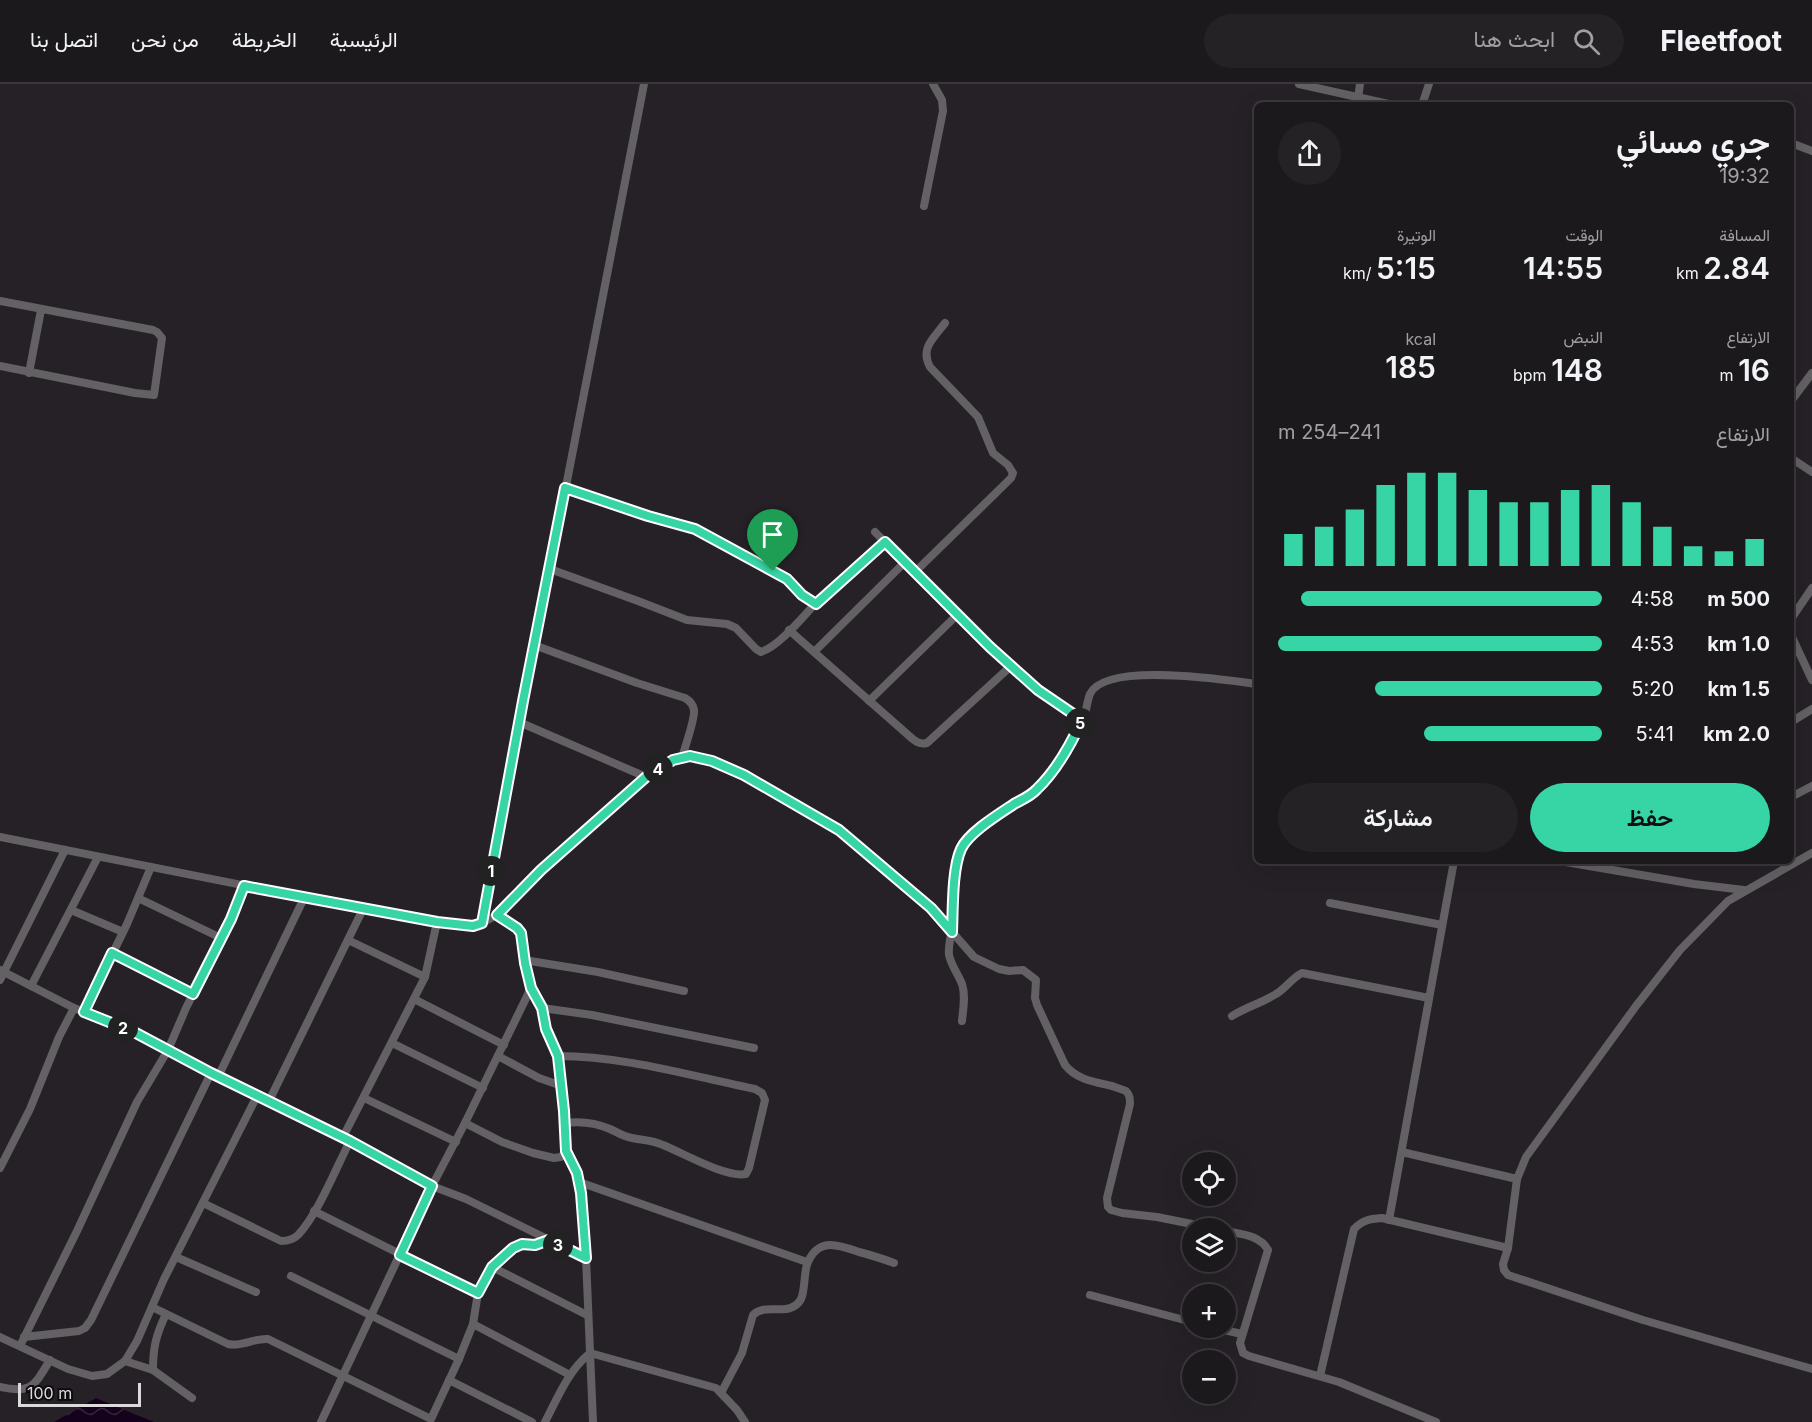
<!DOCTYPE html>
<html lang="ar">
<meta charset="utf-8">
<style>
body{margin:0;font-family:Inter,Vazirmatn,sans-serif;background:#252226;color:#f1f3f6;direction:rtl;height:100vh;display:flex;flex-direction:column;font-size:22px;white-space:nowrap}
*{box-sizing:border-box;margin:0}
p{font-size:20px;color:#a0a0a4}
.icon{flex:none;width:33px;height:33px;fill:none;stroke:currentColor;stroke-width:2;stroke-linecap:round;stroke-linejoin:round}
.map{position:relative;flex:1;overflow:hidden;direction:ltr}
.drawer{position:absolute;left:1254px;top:18px;width:540px;height:762px;display:flex;flex-direction:column;background:#1c191d;border-radius:9px;box-shadow:0 6px 24px #0002,0 0 0 2px #3a383b;direction:rtl}
.drawer>*{flex:none}
.buttons{position:absolute;left:1182px;top:1068px;display:grid;gap:12px}
.buttons a{display:grid;place-items:center;width:54px;height:54px;border-radius:50%;background:#1c191d;box-shadow:0 6px 24px #0002,0 0 0 2px #3a383b;font-size:30px}
.scale{position:absolute;left:18px;bottom:15px;width:123px;box-sizing:border-box;padding-left:6px;border:3px solid #dcd9dd;border-top:0;font-size:16px;line-height:21px;white-space:nowrap;color:#dcd9dd;-webkit-text-stroke:4px #0e0c0e;paint-order:stroke}
.pin{position:absolute;display:grid;place-items:center;width:51px;height:51px;color:#fff;margin:-62px -26px;border-radius:50% 50% 50% 0;rotate:-45deg;box-shadow:0 0 6px #0007}
.pin .icon{rotate:45deg}
.km{position:absolute;width:30px;height:30px;margin:-15px;border-radius:50%;background:#222;color:#fff;font-size:16px;line-height:30px;text-align:center}
.round{display:grid;place-items:center;flex:none;width:63px;height:63px;border-radius:32px;background:#252226}
.summary{display:flex;align-items:center;justify-content:space-between;height:102px;padding:0 24px}
h1{font-size:33px;font-weight:600;line-height:45px}
.figures{display:grid;grid-template-columns:repeat(3,1fr);gap:9px;height:102px;padding:6px 24px}
.figures div{display:grid;align-content:center}
.figures b{font-size:30px;font-weight:600}
.figures small{font-size:16px;font-weight:400}
.figures p{font-size:16px}
.chart{height:168px;padding:12px 24px}
.chart p{display:flex;justify-content:space-between}
.chart svg{width:100%;height:108px;margin-top:6px;stroke:#37d4a6;stroke-width:6}
.button{display:flex;gap:12px;margin-top:auto;padding:12px 24px}
.button a{flex:1;height:69px;border-radius:36px;background:#37d4a6;color:#111;font-size:24px;font-weight:600;line-height:69px;text-align:center}
.button a+a{background:#252226;color:#f1f3f6}
ul{padding:0 24px;list-style:none;font-size:20px}
li{display:grid;grid-template-columns:96px 72px 1fr;align-items:center;height:45px}
li i{height:15px;border-radius:8px;background:#37d4a6}
header{display:flex;align-items:center;gap:36px;box-sizing:border-box;height:84px;padding:0 30px;background:#1c191d;border-bottom:2px solid #3a383b}
header strong{font-size:28px}
nav{display:flex;gap:33px;margin-inline-start:auto;font-size:21px}
.search{width:420px;height:54px;background:#252226;display:flex;align-items:center;gap:15px;box-sizing:border-box;padding:0 21px;border-radius:33px;color:#a0a0a4;font-size:22px}
.map>svg:first-child{display:block}
</style>
<header>
<strong>Fleetfoot</strong>
<div class="search"><svg class="icon" aria-label="search" viewBox="0 0 24 24"><circle cx="10" cy="10" r="6"/><path d="M15 15l6 6"/></svg>ابحث هنا</div>
<nav><a>الرئيسية</a><a>الخريطة</a><a>من نحن</a><a>اتصل بنا</a></nav>
</header>
<div class="map">
<svg width="1812" height="1338" viewBox="0 0 1812 1338">
<defs>
<pattern id="water-waves" width="16" height="10" patternUnits="userSpaceOnUse" patternTransform="scale(1.5)"><rect width="16" height="10" fill="#14011b"/><path d="M0 5q4-4 8 0t8 0" fill="none" stroke="#36253c"/></pattern>
</defs>
<rect width="100%" height="100%" fill="#262127"/>
<path fill="url(#water-waves)" d="M 96,1314 L 154,1338 L 54,1338 Z"/>
<g fill="none" stroke-linecap="round" stroke-linejoin="round">
<g stroke="#636164" stroke-width="8">
<path d="M 1299,0 L 1393,21"/>
<path d="M 1358,14 L 1360,0"/>
<path d="M 1422,21 L 1429,0"/>
<path d="M 1791,59 L 1812,67"/>
<path d="M 924,122 L 943,27 L 942,16 L 933,0"/>
<path d="M 0,217 L 153,246 L 157,248 L 162,254 L 154,311 L 135,309 L 0,282"/>
<path d="M 29,289 L 41,226"/>
<path d="M 1791,317 L 1812,289"/>
<path d="M 1791,374 L 1812,388"/>
<path d="M 565,404 L 648,432 L 695,445 L 787,495 L 802,511 L 816,520"/>
<path d="M 875,448 L 990,563 L 1037,606 L 1082,636"/>
<path d="M 550,485 L 638,517 L 687,536 L 727,540 L 736,544 L 756,565 L 761,568 C 779,562 801,535 814,521 C 837,499 861,479 885,458"/>
<path d="M 915,488 L 1005,400 L 1011,394 L 1013,389 L 1008,381 L 993,369 L 978,333 L 930,283 C 920,264 933,255 945,239"/>
<path d="M 1791,535 L 1812,504"/>
<path d="M 789,546 L 907,650 C 914,656 918,661 927,659 L 1011,582"/>
<path d="M 1791,551 L 1812,596"/>
<path d="M 534,561 L 637,599 L 685,614 C 690,617 693,620 694,626 C 695,636 685,662 682,674"/>
<path d="M 814,568 L 905,478"/>
<path d="M 869,617 L 958,530"/>
<path d="M 519,638 L 646,693"/>
<path d="M 1791,638 L 1812,625"/>
<path d="M 1791,713 L 1812,702"/>
<path d="M 0,753 L 363,825 L 400,830 L 437,838 L 473,842 L 482,839 L 497,831 L 541,786 L 591,741 L 660,683 L 673,676 L 690,672 L 712,677 L 744,691 L 839,746 L 931,824 L 974,873 L 999,885 L 1009,887 L 1023,886 L 1036,896 L 1035,914 L 1037,921 L 1065,981 C 1077,996 1095,998 1112,1002 C 1117,1004 1122,1005 1126,1007 C 1130,1011 1130,1015 1130,1020 L 1107,1114 L 1108,1123 L 1111,1126 L 1122,1129 L 1157,1133 L 1212,1144"/>
<path d="M 1812,769 L 1728,817 L 1680,866 L 1636,922 L 1526,1073 L 1517,1095 L 1508,1164 L 1503,1180 L 1504,1186 L 1508,1191 L 1643,1236 L 1812,1285"/>
<path d="M 1560,777 L 1694,800 L 1744,806"/>
<path d="M 138,814 L 221,854"/>
<path d="M 1330,819 L 1442,841"/>
<path d="M 71,826 L 123,848"/>
<path d="M 497,831 L 517,844 L 521,849 L 525,879 L 531,904 L 542,924 L 546,945 L 558,972 L 560,981 L 564,1027 L 566,1067 L 577,1088 L 581,1109 L 586,1174 L 593,1338"/>
<path d="M 482,839 L 523,617 L 543,521 L 644,0"/>
<path d="M 348,856 L 425,893"/>
<path d="M 113,869 L 193,910"/>
<path d="M 524,876 L 598,888 L 684,907"/>
<path d="M 0,886 L 74,924 L 134,948 L 205,986 L 350,1057 L 432,1102 L 466,1115 L 586,1174"/>
<path d="M 0,896 L 65,766"/>
<path d="M 31,902 L 98,773"/>
<path d="M 414,915 L 504,961"/>
<path d="M 542,924 L 592,931 L 754,964"/>
<path d="M 84,928 L 127,840 L 151,783"/>
<path d="M 1232,932 C 1246,923 1262,919 1276,910 C 1286,904 1292,894 1302,889 L 1429,914"/>
<path d="M 962,937 C 963,925 966,912 962,900 C 958,890 951,881 949,871 C 948,862 951,853 952,844 C 954,820 952,788 960,767 C 969,743 1015,723 1034,708 C 1053,693 1075,654 1084,632 C 1087,625 1087,617 1090,610 C 1105,577 1226,596 1257,600"/>
<path d="M 392,959 L 483,1004"/>
<path d="M 498,972 L 539,994 L 562,1002"/>
<path d="M 558,972 C 624,972 691,992 755,1005 L 762,1009 L 765,1016 L 749,1084 L 746,1090 C 726,1094 683,1069 663,1061 C 653,1056 642,1056 632,1054 C 624,1053 617,1048 610,1045 C 596,1039 580,1037 565,1039"/>
<path d="M 218,993 L 304,814"/>
<path d="M 364,1014 L 456,1058"/>
<path d="M 269,1017 L 363,825"/>
<path d="M 465,1039 L 502,1058 L 533,1069 L 554,1074 L 561,1073 L 566,1067"/>
<path d="M 343,1053 L 425,893 L 437,838"/>
<path d="M 1402,1068 L 1517,1095"/>
<path d="M 0,1084 L 30,1025 L 59,953 L 74,924"/>
<path d="M 579,1098 L 807,1178"/>
<path d="M 203,1119 L 281,1157 C 288,1157 293,1156 298,1151 C 318,1130 336,1084 350,1057"/>
<path d="M 314,1127 L 478,1209"/>
<path d="M 1389,1136 L 1454,777"/>
<path d="M 1226,1147 C 1240,1150 1260,1151 1268,1166 L 1240,1259 L 1243,1269 L 1249,1272 L 1339,1298 L 1436,1338"/>
<path d="M 176,1173 L 256,1208"/>
<path d="M 492,1183 L 587,1231"/>
<path d="M 291,1192 L 459,1275"/>
<path d="M 1090,1211 L 1192,1238"/>
<path d="M 152,1223 L 228,1260 C 242,1263 254,1254 268,1255 L 431,1335 L 459,1275 L 473,1240 L 478,1209 L 492,1183 L 513,1164 L 522,1160 L 535,1161 L 549,1156"/>
<path d="M 473,1240 L 570,1291"/>
<path d="M 1215,1244 L 1242,1250"/>
<path d="M 0,1253 L 68,1285 L 92,1292 L 107,1290 L 125,1277 L 137,1257 L 164,1195 L 257,1012"/>
<path d="M 24,1253 L 79,1247 L 85,1244 L 91,1236 L 211,989"/>
<path d="M 20,1262 L 77,1147 L 137,1018 L 168,966 L 186,924 L 231,835 L 244,802"/>
<path d="M 125,1277 L 153,1286 L 192,1314"/>
<path d="M 153,1286 C 153,1263 156,1251 166,1230"/>
<path d="M 1320,1292 L 1354,1145 C 1363,1136 1369,1135 1382,1134 L 1508,1164"/>
<path d="M 449,1296 L 532,1338"/>
<path d="M 0,1303 C 32,1310 34,1302 50,1276"/>
<path d="M 721,1309 L 742,1269 L 753,1231 C 765,1219 783,1231 796,1221 C 803,1216 803,1208 804,1201 C 805,1194 805,1184 808,1178 C 819,1153 839,1161 859,1168 C 871,1171 883,1175 894,1179"/>
<path d="M 321,1338 L 432,1102 L 465,1039 L 531,904"/>
<path d="M 545,1338 C 558,1313 568,1287 590,1269 L 716,1304 L 737,1326 L 745,1338"/>
</g>
</g>
<g fill="none" stroke-linecap="round" stroke-linejoin="round">
<defs>
<path id="route" d="M 565,404 L 648,432 L 695,445 L 787,495 L 802,511 L 816,520 L 885,458 L 990,563 L 1038,606 L 1082,636 C 1071,660 1057,686 1037,705 C 1031,712 1021,716 1014,720 C 999,730 968,749 961,765 C 952,785 953,825 952,848 L 931,824 L 839,746 L 744,691 L 712,677 L 690,672 L 673,676 L 646,693 L 541,786 L 497,831 L 517,844 L 521,849 L 525,879 L 531,904 L 542,924 L 546,945 L 558,972 L 564,1027 L 566,1067 L 577,1089 L 581,1109 L 586,1174 L 549,1156 L 535,1161 L 522,1160 L 513,1164 L 492,1183 L 478,1209 L 400,1171 L 432,1102 L 350,1057 L 211,989 L 134,948 L 84,928 L 112,869 L 193,910 L 231,835 L 244,802 L 437,838 L 473,842 L 482,839 L 523,617 Z"/>
</defs>
<use href="#route" stroke="#fff" stroke-width="12"/>
<use href="#route" stroke="#37d4a6" stroke-width="8"/>
</g>
</svg>
<div class="buttons">
<a><svg class="icon" aria-label="locate" viewBox="0 0 24 24"><circle cx="12" cy="12" r="6"/><path d="M12 2v4M12 18v4M2 12h4M18 12h4"/></svg></a>
<a><svg class="icon" aria-label="layers" viewBox="0 0 24 24"><path d="M12 4l9 5-9 5-9-5zM3 14l9 5 9-5"/></svg></a>
<a>+</a>
<a>−</a>
</div>
<div class="scale">100 m</div>
<div class="pin" style="left:773px;top:487px;background:#1e9e55"><svg class="icon" aria-label="arrive" viewBox="0 0 24 24"><path d="M6 21V4h12l-3 4 3 4H6"/></svg></div>
<b class="km" style="left:491px;top:787px">1</b>
<b class="km" style="left:123px;top:944px">2</b>
<b class="km" style="left:558px;top:1161px">3</b>
<b class="km" style="left:658px;top:685px">4</b>
<b class="km" style="left:1080px;top:639px">5</b>
<section class="drawer">
<div class="summary"><div><h1>جري مسائي</h1><p>19:32</p></div><a class="round"><svg class="icon" aria-label="share" viewBox="0 0 24 24"><path d="M12 15V3M7 8l5-5 5 5M5 13v7h14v-7"/></svg></a></div>
<div class="figures">
<div><p>المسافة</p><b>2.84<small> km</small></b></div>
<div><p>الوقت</p><b>14:55</b></div>
<div><p>الوتيرة</p><b>5:15<small> /km</small></b></div>
</div>
<div class="figures">
<div><p>الارتفاع</p><b>16<small> m</small></b></div>
<div><p>النبض</p><b>148<small> bpm</small></b></div>
<div><p>kcal</p><b>185</b></div>
</div>
<div class="chart"><p><span>الارتفاع</span>241–254 m</p>
<svg viewBox="0 0 160 44" preserveAspectRatio="none"><path d="M5 44V31M15 44V28M25 44V21M35 44V11M45 44V6M55 44V6M65 44V13M75 44V18M85 44V18M95 44V13M105 44V11M115 44V18M125 44V28M135 44V36M145 44V38M155 44V33"/></svg>
</div>
<ul>
<li><b>500 m</b>4:58<i style="width:93%"></i></li>
<li><b>1.0 km</b>4:53<i style="width:100%"></i></li>
<li><b>1.5 km</b>5:20<i style="width:70%"></i></li>
<li><b>2.0 km</b>5:41<i style="width:55%"></i></li>
</ul>
<div class="button"><a>حفظ</a><a>مشاركة</a></div>
</section>
</div>
